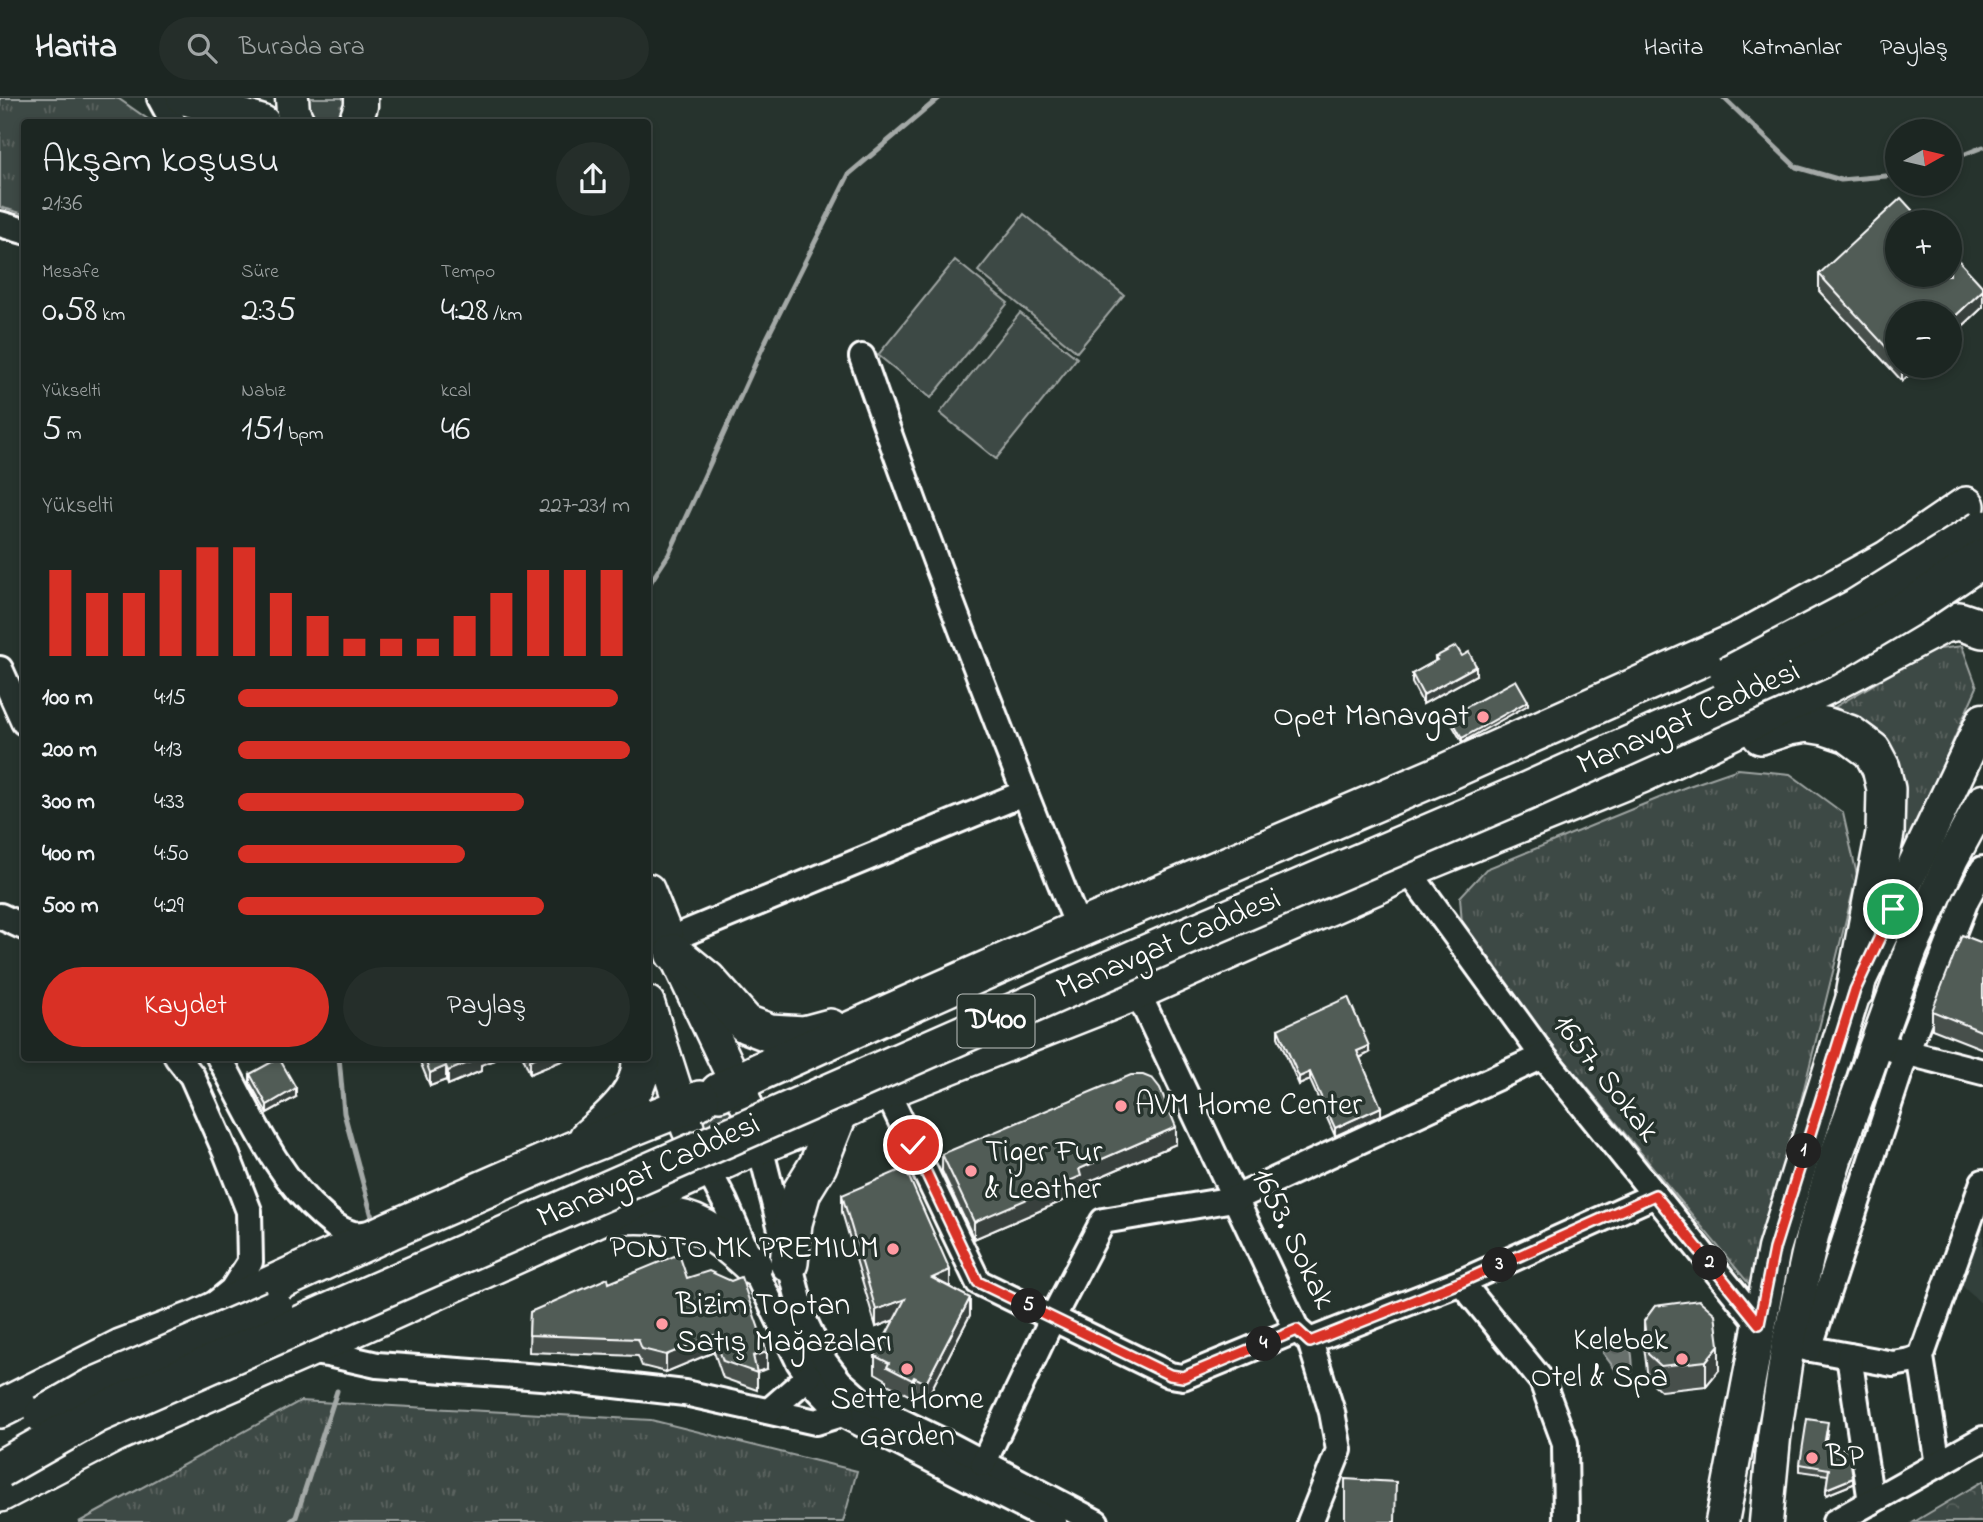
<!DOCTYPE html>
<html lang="tr">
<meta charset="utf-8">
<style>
body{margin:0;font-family:"Indie Flower",sans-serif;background:#252e2a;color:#f1f3f6;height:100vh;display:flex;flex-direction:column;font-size:26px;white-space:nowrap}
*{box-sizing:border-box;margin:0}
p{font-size:23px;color:#a0a5a5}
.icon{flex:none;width:38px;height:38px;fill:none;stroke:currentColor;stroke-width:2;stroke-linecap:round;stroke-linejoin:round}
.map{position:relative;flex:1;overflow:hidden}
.side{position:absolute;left:21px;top:21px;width:630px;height:942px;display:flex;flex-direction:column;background:#1c2622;border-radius:7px;box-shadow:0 4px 10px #0003,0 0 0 2px #3a4340}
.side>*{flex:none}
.needle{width:46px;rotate:82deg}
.fabs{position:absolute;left:1885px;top:21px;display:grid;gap:14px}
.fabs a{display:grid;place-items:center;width:77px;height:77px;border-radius:50%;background:#1c2622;box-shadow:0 4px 10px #0003,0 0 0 2px #3a4340;font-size:35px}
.pin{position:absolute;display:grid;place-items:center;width:60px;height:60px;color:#fff;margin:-30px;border:4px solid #fff;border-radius:50%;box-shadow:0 2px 7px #0007}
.km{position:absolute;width:35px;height:35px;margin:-18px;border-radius:50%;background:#222;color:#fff;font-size:19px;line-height:35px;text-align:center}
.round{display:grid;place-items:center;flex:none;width:74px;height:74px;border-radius:37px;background:#252e2a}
.head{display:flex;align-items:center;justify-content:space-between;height:119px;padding:0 21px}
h1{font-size:38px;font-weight:600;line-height:52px}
.metrics{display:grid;grid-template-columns:repeat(3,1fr);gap:10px;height:119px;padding:7px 21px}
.metrics div{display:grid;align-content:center}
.metrics b{font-size:35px;font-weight:600}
.metrics small{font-size:19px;font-weight:400}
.metrics p{font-size:19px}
.chart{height:196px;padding:14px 21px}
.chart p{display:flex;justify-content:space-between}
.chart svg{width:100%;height:126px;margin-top:7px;stroke:#d93025;stroke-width:6}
.button{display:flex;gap:14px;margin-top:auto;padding:14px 21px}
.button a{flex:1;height:80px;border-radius:42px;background:#d93025;color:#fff;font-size:28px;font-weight:600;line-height:80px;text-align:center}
.button a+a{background:#252e2a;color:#f1f3f6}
ul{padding:0 21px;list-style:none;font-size:23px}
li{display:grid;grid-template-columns:112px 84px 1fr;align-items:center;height:52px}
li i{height:18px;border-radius:9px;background:#d93025}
header{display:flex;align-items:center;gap:42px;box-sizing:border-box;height:98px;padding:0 35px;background:#1c2622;border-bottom:2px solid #3a4340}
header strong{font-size:33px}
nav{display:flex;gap:38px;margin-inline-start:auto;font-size:24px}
.search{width:490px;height:63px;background:#252e2a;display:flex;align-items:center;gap:18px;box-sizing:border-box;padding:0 24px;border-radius:38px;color:#a0a5a5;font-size:26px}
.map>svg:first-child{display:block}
</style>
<header>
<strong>Harita</strong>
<div class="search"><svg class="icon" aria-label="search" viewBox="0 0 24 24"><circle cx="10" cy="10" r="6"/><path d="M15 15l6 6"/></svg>Burada ara</div>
<nav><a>Harita</a><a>Katmanlar</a><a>Paylaş</a></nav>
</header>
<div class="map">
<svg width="1983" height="1424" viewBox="0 0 1983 1424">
<defs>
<pattern id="grass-tufts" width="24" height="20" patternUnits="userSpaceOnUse" patternTransform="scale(1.75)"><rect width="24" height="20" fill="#3e4944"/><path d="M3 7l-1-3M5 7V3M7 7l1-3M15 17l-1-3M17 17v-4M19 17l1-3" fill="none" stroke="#5b6460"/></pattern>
<pattern id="forest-crowns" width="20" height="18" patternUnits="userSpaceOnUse" patternTransform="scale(1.75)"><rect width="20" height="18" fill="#3e4944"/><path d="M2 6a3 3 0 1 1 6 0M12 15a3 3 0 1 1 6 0" fill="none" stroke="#5b6460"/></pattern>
<pattern id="water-waves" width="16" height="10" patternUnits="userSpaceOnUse" patternTransform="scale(1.75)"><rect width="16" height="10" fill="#67706c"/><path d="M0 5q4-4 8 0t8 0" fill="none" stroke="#575a59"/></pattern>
</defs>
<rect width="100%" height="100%" fill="#26332d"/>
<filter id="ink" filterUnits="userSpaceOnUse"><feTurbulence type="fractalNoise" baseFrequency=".0143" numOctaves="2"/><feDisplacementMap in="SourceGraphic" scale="14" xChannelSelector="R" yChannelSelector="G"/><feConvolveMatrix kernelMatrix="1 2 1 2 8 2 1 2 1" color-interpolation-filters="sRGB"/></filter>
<g filter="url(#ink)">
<path fill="#333f3a" d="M 1983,1125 L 1983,1207 L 1962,1188 Z"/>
<g fill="url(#grass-tufts)" stroke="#9ea4a2" stroke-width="2">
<path d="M 0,0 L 114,0 L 119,1 L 152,24 L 24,24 L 24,116 L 0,109 Z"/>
<path d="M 305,0 L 349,0 L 344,19 L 338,23 L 319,24 L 311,19 Z"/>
<path d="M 1962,548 L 1977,589 L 1887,793 L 1896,664 L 1870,629 L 1835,609 L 1932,552 Z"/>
<path d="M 1738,671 L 1790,676 L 1843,715 L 1857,777 L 1754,1192 L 1463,839 L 1460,799 L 1486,771 L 1686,689 Z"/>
<path d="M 726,1006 L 739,1014 L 715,1048 L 700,1026 C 704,1010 712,1011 726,1006 Z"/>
<path d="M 300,1303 L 651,1322 L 857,1373 L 843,1424 L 79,1424 Z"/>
</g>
<path fill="url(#forest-crowns)" stroke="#9ea4a2" stroke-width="2" d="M 1983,1382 L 1983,1424 L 1914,1424 L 1983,1383 Z"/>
<g fill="#3e4944" stroke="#9ea4a2" stroke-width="2">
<path d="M 1024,116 L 1124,197 L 1077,254 L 978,173 Z"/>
<path d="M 955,162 L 1008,205 L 931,300 L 878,257 Z"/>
<path d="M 1020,215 L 1077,260 L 996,361 L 940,315 Z"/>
</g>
<path fill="url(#water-waves)" stroke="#a4a9a7" stroke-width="2" d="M 1623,1244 C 1634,1247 1632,1263 1633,1273 L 1627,1279 L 1620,1278 L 1603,1255 L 1604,1251 L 1607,1248 L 1617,1247 Z"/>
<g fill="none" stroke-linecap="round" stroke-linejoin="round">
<g stroke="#a4a9a7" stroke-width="5">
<path d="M 1724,0 L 1796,69 L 1841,82 L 1897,77"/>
<path d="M 1950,62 L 1983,49"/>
<path d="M 648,488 L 669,456 L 767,240 L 849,76 L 939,0"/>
<path d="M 339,959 L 344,1015 L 374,1126"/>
<path d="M 290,1424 L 296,1419 L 337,1293"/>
</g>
<defs>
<g id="minor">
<path d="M 160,0 L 173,24"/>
<path d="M 0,126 L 24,133"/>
<path d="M 862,259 C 929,452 1003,642 1079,831"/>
<path d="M 0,571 L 24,624"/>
<path d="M 1407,771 L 1543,958 L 1759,1226"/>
<path d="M 0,818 L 24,829"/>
<path d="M 668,842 L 1024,695"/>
<path d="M 1137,893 L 1297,1232 L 1310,1243 L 1332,1314 L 1339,1352 L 1310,1424"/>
<path d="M 1893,951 L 1983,974"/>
<path d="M 177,959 L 192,978 L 227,1057 L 249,1113 L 250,1164 L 232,1192 L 215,1206"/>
<path d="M 219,959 C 250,1015 274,1076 323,1118 C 331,1125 339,1132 350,1135 C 357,1138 369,1135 377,1134"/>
<path d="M 886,992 L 978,1184 L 1170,1277 L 1183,1279 L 1297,1232"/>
<path d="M 756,1033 L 804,1222 L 823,1262 L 840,1284 L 859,1301 L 886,1316 L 946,1345 L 1096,1424"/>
<path d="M 701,1058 L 725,1104 L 753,1168 L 799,1264 L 817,1290 L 842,1316 L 1054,1424"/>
<path d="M 1461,1184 L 1542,1283 L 1565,1345 L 1566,1424"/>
<path d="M 1310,1243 L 1461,1184 L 1655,1097"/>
<path d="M 1795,1248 L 1893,1266 L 1910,1263 L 1921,1259"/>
<path d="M 1809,1251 L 1906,955 L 1966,802 L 1983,771"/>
<path d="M 304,1253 L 328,1256 L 377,1267 L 554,1280 L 685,1295 L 816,1324 L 842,1316"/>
<path d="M 1849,1258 L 1871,1404"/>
<path d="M 769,1313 L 809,1278"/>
<path d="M 983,1366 L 1053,1219 L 1103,1123 L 1234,1101 L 1543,958"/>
<path d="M 1938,1367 L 1921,1259 L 1983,1084"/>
<path d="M 1835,1424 L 1983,1341"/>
</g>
<g id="major">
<path d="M 183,0 L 263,24"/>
<path d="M 292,0 L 293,14 L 298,24"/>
<path d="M 355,24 L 361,8 L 361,0"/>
<path d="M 648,792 L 668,842 L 746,1006"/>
<path d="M 648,905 L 688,1031"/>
<path d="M 1722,1424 L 1774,1151 L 1855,892 L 1983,622"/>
<path d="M 1766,1424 L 1774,1340 L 1788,1247 L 1812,1138 L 1836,1058 L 1911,851 L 1952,760 L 1983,703"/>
</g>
<g id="highway">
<path d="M 1761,637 L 1789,628 L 1807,625 L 1825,628 L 1849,636 L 1872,653 L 1881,670 L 1886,691 L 1885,735 L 1855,892"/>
<path d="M 674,855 L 707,882 L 746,926 L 770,935 L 804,937 L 830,930"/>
<path d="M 719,994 L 761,973 L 885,917 L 1079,831 L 1442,676 L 1743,541 L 1887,462 L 1966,408"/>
<path d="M 588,1040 C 612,1019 643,995 641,959"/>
<path d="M 740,1055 L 839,1014 L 886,992 L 1137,893 L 1383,784 L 1407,771 L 1641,676 L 1825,588 L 1943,526 L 1959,523 L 1983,531"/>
<path d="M 611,1117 C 630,1117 651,1115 671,1119 C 704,1124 729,1146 753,1168"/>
<path d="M 789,1165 L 793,1125 L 802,1093 L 818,1067 L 839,1014"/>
<path d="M 0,1311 L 121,1250 L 195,1222 L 391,1132 L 574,1052 L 700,1002"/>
<path d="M 0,1395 L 115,1335 L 303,1253 L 729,1060"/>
</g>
</defs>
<use href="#minor" stroke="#fff" stroke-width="30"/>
<use href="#major" stroke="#fff" stroke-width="37"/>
<use href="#highway" stroke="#fff" stroke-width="42"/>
<use href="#minor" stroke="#26332d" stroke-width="24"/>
<use href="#major" stroke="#26332d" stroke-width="32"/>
<use href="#highway" stroke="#26332d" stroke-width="37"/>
<defs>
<g id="highway-bridge">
<path d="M 1729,577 L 1856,510 L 1983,431"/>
<path d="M 44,1317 L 91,1290 L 274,1211"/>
<path d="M 0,1371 L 97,1316 L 1162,849 L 1525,694 L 1826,559 L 1915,506 L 1983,460"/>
</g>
</defs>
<use href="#highway-bridge" stroke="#fff" stroke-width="42" stroke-linecap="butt"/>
<use href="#highway-bridge" stroke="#26332d" stroke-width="37"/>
</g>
<g fill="#464f4b" stroke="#fff" stroke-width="2">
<path d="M 1819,176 L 1983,189 L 1983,209 L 1950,240 L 1897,215 L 1897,268 L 1919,268 L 1902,283 L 1819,193 Z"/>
<path d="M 1462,558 L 1476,577 L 1423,606 L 1412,585 L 1412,576 L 1435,563 L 1435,559 Z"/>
<path d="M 1528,607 L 1462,644 L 1450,623 L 1450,618 Z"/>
<path d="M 1983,845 L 1983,951 L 1932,931 L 1932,913 Z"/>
<path d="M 1278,931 L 1369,955 L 1360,960 L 1381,1017 L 1335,1038 L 1310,982 L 1299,987 L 1278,939 Z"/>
<path d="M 418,959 L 495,959 L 495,962 L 481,967 L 481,973 L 448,987 L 446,982 L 430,988 Z"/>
<path d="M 523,959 L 566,959 L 566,961 L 530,976 Z"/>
<path d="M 250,976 L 296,999 L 267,1015 L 250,985 Z"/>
<path d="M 1176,1046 L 1081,1087 L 1081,1095 L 974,1141 L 942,1073 L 942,1056 Z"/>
<path d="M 842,1097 L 950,1189 L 970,1217 L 926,1302 L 914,1296 L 912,1299 L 887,1286 L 887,1282 L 875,1275 L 875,1258 L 894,1222 L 876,1229 L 842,1114 Z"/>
<path d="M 687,1180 L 767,1271 L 757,1274 L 757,1292 L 723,1280 L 714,1254 L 666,1274 L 642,1268 L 638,1258 L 529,1254 L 530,1214 L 609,1185 Z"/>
<path d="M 1655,1208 L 1719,1272 L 1706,1288 L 1661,1293 L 1648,1281 L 1644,1248 L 1644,1223 Z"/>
<path d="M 1828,1331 L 1825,1348 L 1853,1386 L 1826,1397 L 1828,1377 L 1800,1373 L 1800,1366 Z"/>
</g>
<g fill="#39403d" stroke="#fff" stroke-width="2">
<path d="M 1983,192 L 1983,209 L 1950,240 L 1950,223 Z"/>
<path d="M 1902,268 L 1919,268 L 1902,283 Z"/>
<path d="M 1476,568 L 1476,577 L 1423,606 L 1423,597 Z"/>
<path d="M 1528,603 L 1528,607 L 1462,644 L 1462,640 Z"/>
<path d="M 1369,948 L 1369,955 L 1357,961 L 1357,953 Z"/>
<path d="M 479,959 L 495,959 L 495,962 L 481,967 L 481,973 L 448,987 L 448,973 Z"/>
<path d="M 537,959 L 566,959 L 566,961 L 530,976 L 530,962 Z"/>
<path d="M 446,968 L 446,982 L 430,988 L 430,975 Z"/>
<path d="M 1310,974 L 1310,982 L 1299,987 L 1299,979 Z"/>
<path d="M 296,990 L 296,999 L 267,1015 L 267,1007 Z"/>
<path d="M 1381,1009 L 1381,1017 L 1335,1038 L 1335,1030 Z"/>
<path d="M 1176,1029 L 1176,1046 L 1081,1087 L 1081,1095 L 974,1141 L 974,1124 L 1079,1071 Z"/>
<path d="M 950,1172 L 950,1189 L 932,1180 Z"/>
<path d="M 970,1200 L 970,1217 L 926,1302 L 926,1285 Z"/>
<path d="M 905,1201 L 905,1218 L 876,1229 L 876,1212 Z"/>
<path d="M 714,1237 L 714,1254 L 666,1274 L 666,1257 Z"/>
<path d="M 1719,1247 L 1719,1272 L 1706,1288 L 1706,1263 Z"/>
<path d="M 767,1254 L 767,1271 L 756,1274 L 753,1258 Z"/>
<path d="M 914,1279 L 914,1296 L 912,1299 L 912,1282 Z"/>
<path d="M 1853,1380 L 1853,1386 L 1826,1397 L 1826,1391 Z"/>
</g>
<g fill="#515c57" stroke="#fff" stroke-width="2">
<path d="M 1901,100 L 1923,124 L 1897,124 L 1897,177 L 1950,177 L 1950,153 L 1983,189 L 1983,192 L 1950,223 L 1950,215 L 1897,215 L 1897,261 L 1819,176 Z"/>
<path d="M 1456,548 L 1462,558 L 1469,554 L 1476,568 L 1423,597 L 1412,576 L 1437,562 L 1435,559 Z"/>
<path d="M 1516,582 L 1528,603 L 1462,640 L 1450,618 Z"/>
<path d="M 1962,837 L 1983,845 L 1983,934 L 1932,913 Z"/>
<path d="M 1348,899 L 1369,948 L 1357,953 L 1381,1009 L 1335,1030 L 1310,974 L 1299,979 L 1278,931 Z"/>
<path d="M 424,959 L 481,959 L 481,960 L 448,973 L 446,968 L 430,975 Z"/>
<path d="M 279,960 L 296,990 L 267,1007 L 250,976 Z"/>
<path d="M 1131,977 L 1143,977 L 1153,981 L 1160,990 L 1176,1029 L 1079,1071 L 1081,1078 L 974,1124 L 942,1056 Z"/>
<path d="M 905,1070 L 950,1172 L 932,1180 L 970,1200 L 926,1285 L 914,1279 L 912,1282 L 887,1269 L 889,1265 L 875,1258 L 905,1201 L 876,1212 L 842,1097 Z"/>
<path d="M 679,1156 L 687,1180 L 709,1173 L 731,1183 L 741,1179 L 767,1254 L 753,1258 L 757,1275 L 723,1263 L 714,1237 L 666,1257 L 642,1251 L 638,1241 L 529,1237 L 530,1214 L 608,1180 L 609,1185 Z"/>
<path d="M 1699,1202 L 1715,1216 L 1719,1247 L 1706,1263 L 1661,1268 L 1648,1256 L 1644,1223 L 1655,1208 Z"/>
<path d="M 1807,1321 L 1828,1324 L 1824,1348 L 1849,1352 L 1853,1380 L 1826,1391 L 1829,1371 L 1800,1366 Z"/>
<path d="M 1345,1381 L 1396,1384 L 1395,1424 L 1345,1424 Z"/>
</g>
</g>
<g fill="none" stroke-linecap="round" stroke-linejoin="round" filter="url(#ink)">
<defs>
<path id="route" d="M 913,1047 L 978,1184 L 1170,1277 L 1183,1279 L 1297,1232 L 1310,1244 L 1461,1184 L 1655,1097 L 1759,1226 L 1774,1151 L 1855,892 L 1893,811"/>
</defs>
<use href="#route" stroke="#fff" stroke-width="14"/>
<use href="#route" stroke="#d93025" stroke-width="9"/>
</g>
<g fill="#ff9aa2" stroke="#26332d" stroke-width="2.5">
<circle cx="1483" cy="619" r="7"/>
<circle cx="1121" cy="1008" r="7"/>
<circle cx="971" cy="1073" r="7"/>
<circle cx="893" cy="1151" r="7"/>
<circle cx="662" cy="1226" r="7"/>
<circle cx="1682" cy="1261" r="7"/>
<circle cx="907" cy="1271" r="7"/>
<circle cx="1812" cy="1360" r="7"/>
</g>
<g text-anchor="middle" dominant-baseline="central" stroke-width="7" stroke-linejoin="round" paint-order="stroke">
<rect fill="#26332d" stroke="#bec2c0" stroke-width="2" x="957.5" y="896.5" width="77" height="53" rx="5"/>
<g font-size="30" font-weight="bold" fill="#fff">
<text x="996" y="923">D400</text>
</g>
<g font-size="32" fill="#fff" stroke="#26332d" text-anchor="start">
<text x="1469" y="619" text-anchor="end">Opet Manavgat</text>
<text x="1135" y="1008">AVM Home Center</text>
<text x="985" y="1055">Tiger Fur<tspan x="985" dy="37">&amp; Leather</tspan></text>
<text x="879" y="1151" text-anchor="end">PONTO MK PREMIUM</text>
<text x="676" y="1208">Bizim Toptan<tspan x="676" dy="37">Satış Mağazaları</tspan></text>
<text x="1668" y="1243" text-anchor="end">Kelebek<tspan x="1668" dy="37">Otel &amp; Spa</tspan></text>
<text x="907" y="1302" text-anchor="middle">Sette Home<tspan x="907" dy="37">Garden</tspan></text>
<text x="1826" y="1360">BP</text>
</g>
<g font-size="32" fill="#fff" stroke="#26332d">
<text transform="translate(1689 621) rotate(-24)">Manavgat Caddesi</text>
<text transform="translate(1169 847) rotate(-23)">Manavgat Caddesi</text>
<text transform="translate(1605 981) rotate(52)">1657. Sokak</text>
<text transform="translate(649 1074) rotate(-24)">Manavgat Caddesi</text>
<text transform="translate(1292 1141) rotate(64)">1653. Sokak</text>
</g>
</g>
</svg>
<div class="fabs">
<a><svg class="needle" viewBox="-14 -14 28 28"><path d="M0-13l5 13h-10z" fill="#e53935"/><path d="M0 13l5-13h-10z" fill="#a0a5a5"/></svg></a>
<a>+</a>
<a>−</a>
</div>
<div class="pin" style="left:1893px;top:811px;background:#1e9e55"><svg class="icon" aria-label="arrive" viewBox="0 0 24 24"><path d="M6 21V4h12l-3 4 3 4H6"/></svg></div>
<div class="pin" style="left:913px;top:1047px;background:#d93025"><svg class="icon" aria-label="check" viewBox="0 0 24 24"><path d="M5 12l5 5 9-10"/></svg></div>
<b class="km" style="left:1804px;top:1053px">1</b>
<b class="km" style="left:1710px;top:1165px">2</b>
<b class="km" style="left:1500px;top:1167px">3</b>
<b class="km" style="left:1264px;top:1246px">4</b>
<b class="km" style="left:1029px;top:1208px">5</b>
<section class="side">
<div class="head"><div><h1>Akşam koşusu</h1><p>21:36</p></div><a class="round"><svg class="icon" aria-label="share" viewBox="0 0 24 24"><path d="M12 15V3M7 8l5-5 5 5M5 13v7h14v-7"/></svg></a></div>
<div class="metrics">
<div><p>Mesafe</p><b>0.58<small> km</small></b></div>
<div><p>Süre</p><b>2:35</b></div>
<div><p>Tempo</p><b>4:28<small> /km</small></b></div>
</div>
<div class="metrics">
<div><p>Yükselti</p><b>5<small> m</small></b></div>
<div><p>Nabız</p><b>151<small> bpm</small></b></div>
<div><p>kcal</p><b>46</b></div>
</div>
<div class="chart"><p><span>Yükselti</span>227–231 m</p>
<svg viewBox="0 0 160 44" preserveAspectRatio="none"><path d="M5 44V14M15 44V22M25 44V22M35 44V14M45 44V6M55 44V6M65 44V22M75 44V30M85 44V38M95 44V38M105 44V38M115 44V30M125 44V22M135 44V14M145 44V14M155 44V14"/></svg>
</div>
<ul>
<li><b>100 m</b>4:15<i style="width:97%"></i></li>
<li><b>200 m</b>4:13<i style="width:100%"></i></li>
<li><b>300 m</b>4:33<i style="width:73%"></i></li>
<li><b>400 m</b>4:50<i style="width:58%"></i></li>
<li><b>500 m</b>4:29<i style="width:78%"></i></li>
</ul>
<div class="button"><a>Kaydet</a><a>Paylaş</a></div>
</section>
</div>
